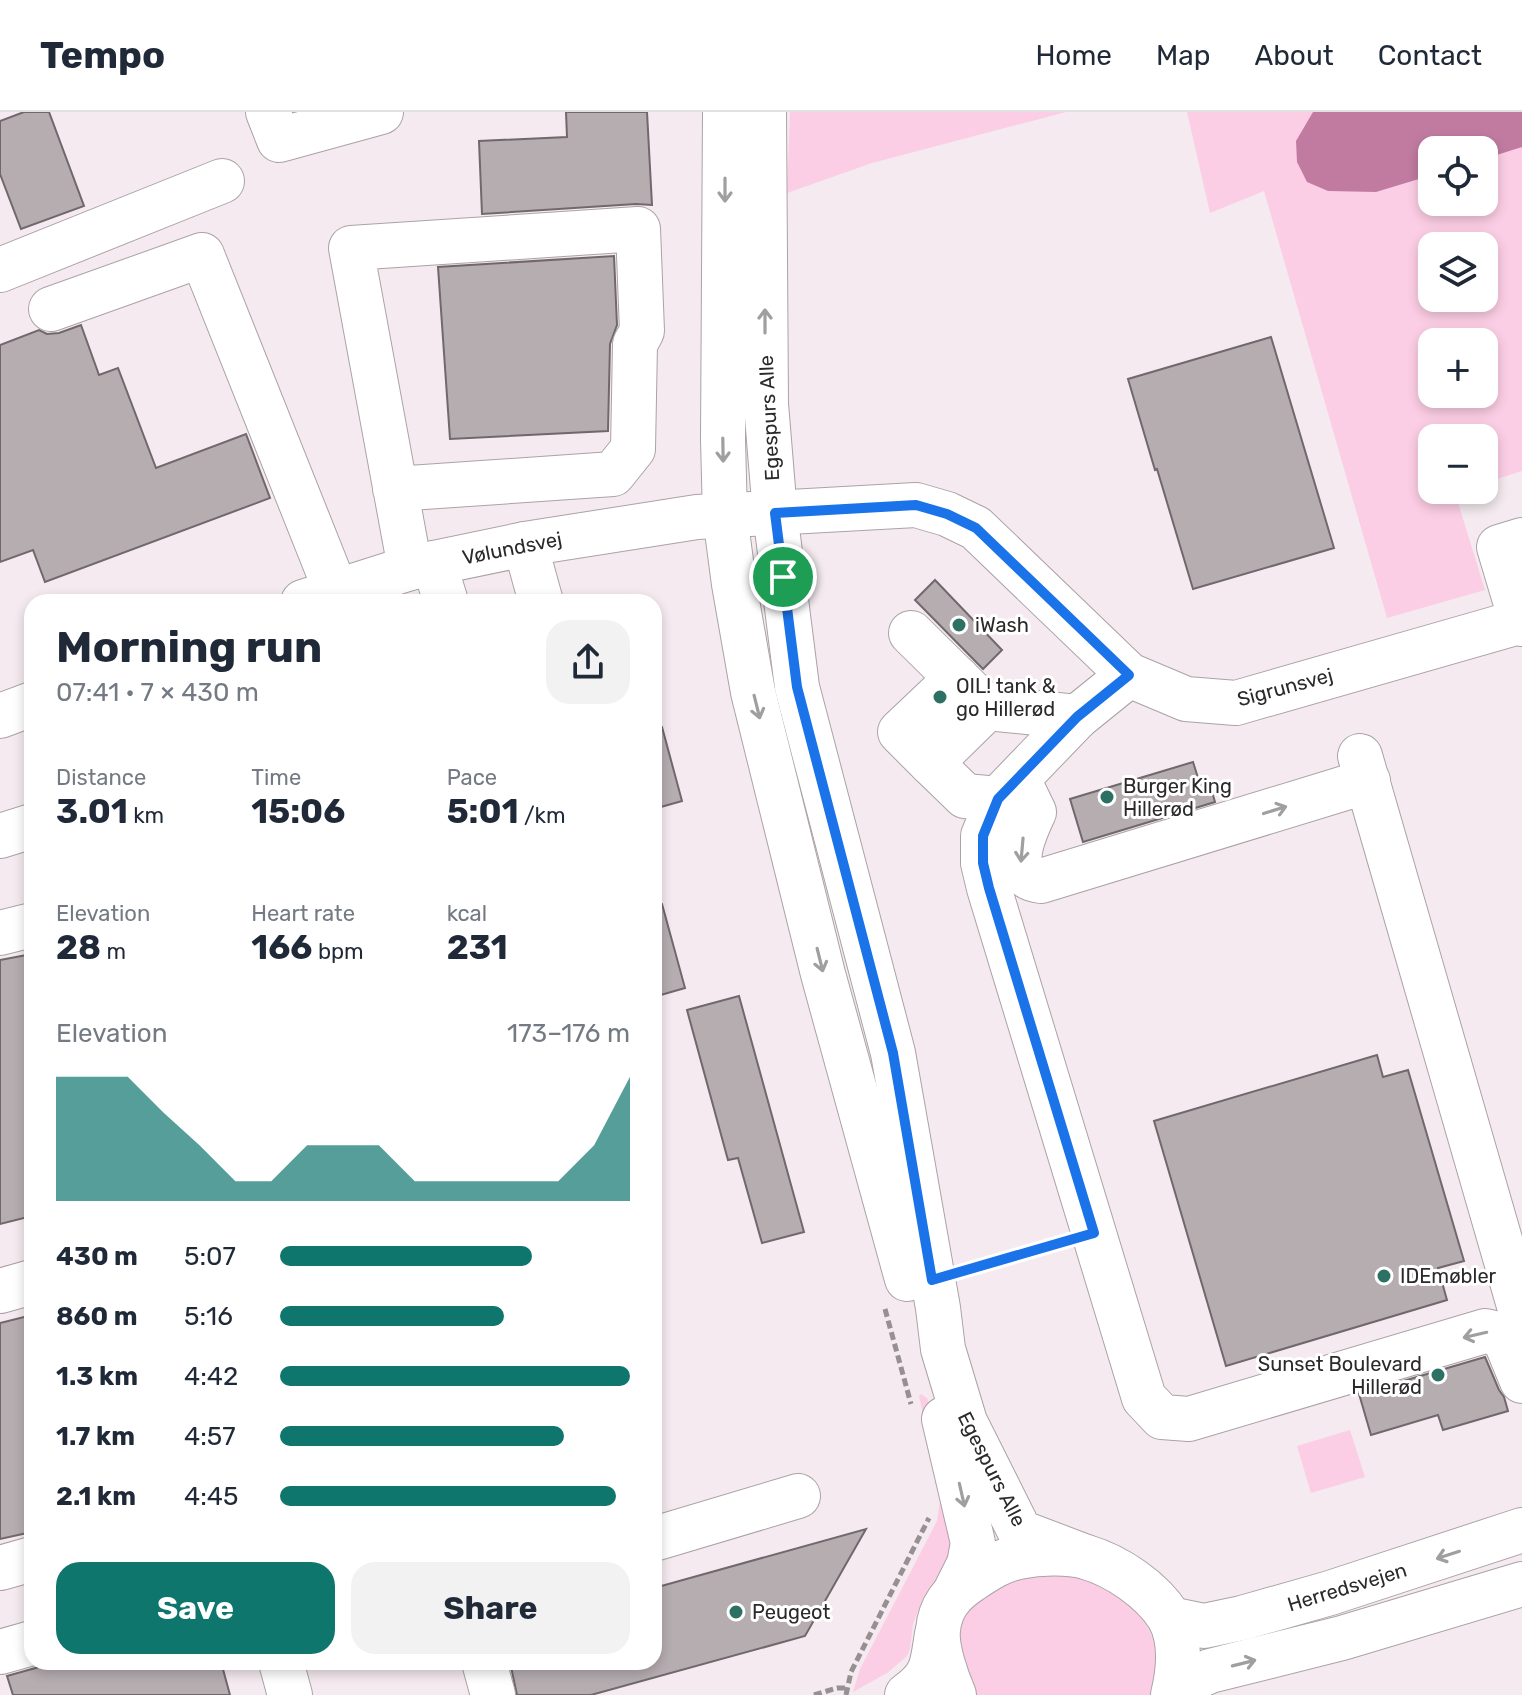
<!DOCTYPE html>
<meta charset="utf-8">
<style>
body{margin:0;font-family:Rubik,sans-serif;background:#f2f2f3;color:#1f2937;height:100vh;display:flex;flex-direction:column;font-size:30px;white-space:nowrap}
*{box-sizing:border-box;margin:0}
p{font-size:26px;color:#747a83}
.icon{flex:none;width:44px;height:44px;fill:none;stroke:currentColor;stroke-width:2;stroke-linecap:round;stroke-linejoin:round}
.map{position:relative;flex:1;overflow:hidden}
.details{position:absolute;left:24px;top:482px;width:638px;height:1076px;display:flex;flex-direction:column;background:#fff;border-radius:24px;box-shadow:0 4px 12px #0003}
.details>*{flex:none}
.buttons{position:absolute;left:1418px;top:24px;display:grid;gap:16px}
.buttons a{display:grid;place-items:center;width:80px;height:80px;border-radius:16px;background:#fff;box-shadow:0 4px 12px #0003;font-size:40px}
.pin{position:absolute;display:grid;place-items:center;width:68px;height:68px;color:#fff;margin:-34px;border:4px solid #fff;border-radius:50%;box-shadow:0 2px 8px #0007}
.round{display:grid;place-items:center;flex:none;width:84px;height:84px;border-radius:24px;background:#f2f2f3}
.overview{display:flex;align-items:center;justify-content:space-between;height:136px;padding:0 32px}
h1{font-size:44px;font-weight:700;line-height:60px}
.figures{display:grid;grid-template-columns:repeat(3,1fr);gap:12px;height:136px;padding:8px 32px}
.figures div{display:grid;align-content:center}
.figures b{font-size:34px;font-weight:700}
.figures small{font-size:22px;font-weight:400}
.figures p{font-size:22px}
.chart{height:224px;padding:16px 32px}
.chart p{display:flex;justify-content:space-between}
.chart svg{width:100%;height:144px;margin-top:8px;fill:#0f766e;opacity:.7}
.cta{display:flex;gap:16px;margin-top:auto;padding:16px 32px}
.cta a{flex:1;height:92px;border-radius:24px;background:#0f766e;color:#fff;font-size:32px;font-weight:700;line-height:92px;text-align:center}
.cta a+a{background:#f2f2f3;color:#1f2937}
ul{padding:0 32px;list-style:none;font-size:26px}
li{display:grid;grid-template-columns:128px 96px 1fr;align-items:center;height:60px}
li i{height:20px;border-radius:10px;background:#0f766e}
header{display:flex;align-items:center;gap:48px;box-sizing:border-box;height:112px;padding:0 40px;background:#fff;border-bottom:2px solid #e0e1e3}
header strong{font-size:38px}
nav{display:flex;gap:44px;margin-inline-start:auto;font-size:28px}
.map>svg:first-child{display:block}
</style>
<header>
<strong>Tempo</strong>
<nav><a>Home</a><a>Map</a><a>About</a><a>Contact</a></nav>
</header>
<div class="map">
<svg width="1522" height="1583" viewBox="0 0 1522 1583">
<rect width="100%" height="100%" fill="#f4eaef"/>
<g fill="#fccee5" fill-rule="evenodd">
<path d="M 790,0 L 1066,0 L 872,51 L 787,81 Z"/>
<path d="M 1187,0 L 1522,0 L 1522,359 L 1484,371 L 1484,326 L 1432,326 L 1432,378 L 1461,378 L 1455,381 L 1485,478 L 1387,506 L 1264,79 L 1210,101 ZM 1432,38 L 1484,38 L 1484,90 L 1432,90 ZM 1432,134 L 1484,134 L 1484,186 L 1432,186 ZM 1432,230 L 1484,230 L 1484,282 L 1432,282 Z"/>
<path d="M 921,1282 L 927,1286 L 931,1296 L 952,1439 L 919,1496 L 913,1512 L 910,1537 L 907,1544 L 887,1561 L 853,1580 L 860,1557 L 937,1409 L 940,1388 L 939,1375 L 919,1284 Z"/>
<path d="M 1350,1318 L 1365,1365 L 1311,1381 L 1297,1334 Z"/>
<path d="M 1050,1461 C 1062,1463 1076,1463 1087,1467 C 1137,1485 1172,1530 1151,1583 L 969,1583 L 962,1574 L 959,1514 L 969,1495 L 1005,1470 Z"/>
</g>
<path fill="#c17ba1" d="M 1313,0 L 1522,0 L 1522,35 L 1484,47 L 1484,38 L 1432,38 L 1432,63 L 1376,80 L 1328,79 L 1307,70 L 1297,50 L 1296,29 Z"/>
<g fill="#b6adb1" stroke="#70686c" stroke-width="2">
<path d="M 24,0 L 49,0 L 84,94 L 21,117 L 0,62 L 0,9 Z"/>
<path d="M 566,0 L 647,0 L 652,93 L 636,92 L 482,102 L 479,29 L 567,25 Z"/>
<path d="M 614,144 L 617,213 L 610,232 L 608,319 L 450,327 L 438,155 Z"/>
<path d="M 81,213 L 99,263 L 118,256 L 156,356 L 246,322 L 270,386 L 45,470 L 33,438 L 0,450 L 0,233 L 39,218 L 47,222 L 59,221 Z"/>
<path d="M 1271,225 L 1334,436 L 1193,477 L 1157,357 L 1155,358 L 1128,267 Z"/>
<path d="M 935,468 L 1002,538 L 983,557 L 915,488 Z"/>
<path d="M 662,615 L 682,689 L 654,697 L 654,616 Z"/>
<path d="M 1193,650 L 1200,672 L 1209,669 L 1215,690 L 1083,730 L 1070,687 Z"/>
<path d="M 662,792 L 685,876 L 654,885 L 654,793 Z"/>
<path d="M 32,842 L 32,1104 L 0,1112 L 0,848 Z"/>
<path d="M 739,884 L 804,1120 L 762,1131 L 738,1046 L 728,1048 L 687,898 Z"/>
<path d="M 1377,943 L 1383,965 L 1408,958 L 1464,1149 L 1438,1156 L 1447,1188 L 1226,1254 L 1154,1009 Z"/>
<path d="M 32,1203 L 32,1420 L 0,1427 L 0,1211 Z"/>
<path d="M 1485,1245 L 1499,1278 L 1504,1285 L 1508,1299 L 1443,1318 L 1438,1303 L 1371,1323 L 1359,1282 Z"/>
<path d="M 866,1417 L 805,1524 L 591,1583 L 517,1583 L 510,1550 L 654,1550 L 654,1476 Z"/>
<path d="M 48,1550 L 221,1550 L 230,1583 L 13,1583 L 7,1564 L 39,1555 Z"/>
</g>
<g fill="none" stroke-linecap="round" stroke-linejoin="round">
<defs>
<g id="minor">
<path d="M 268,0 L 279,28 L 381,0"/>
<path d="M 725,0 L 723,328 L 725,404 L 734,472 L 753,580 L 823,862 L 907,1167"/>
<path d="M 764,0 L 766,292 L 775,401 L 797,575 L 893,941 L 938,1196 L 943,1237 L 965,1310 L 1020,1420 L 1086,1445"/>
<path d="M 0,158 L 222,69"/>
<path d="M 51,197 L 202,143 L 336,479"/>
<path d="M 395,377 L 613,362 L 633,337 L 635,232 L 642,219 L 638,117 L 351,136 L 410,456"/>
<path d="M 1522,428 L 1499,435 L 1522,512"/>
<path d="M 525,432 L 541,490"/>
<path d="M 434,451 L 446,490"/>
<path d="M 303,490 L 410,456 L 525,432 L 697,405 L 916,393 L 947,402 L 976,416 L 1129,563 L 1186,587 L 1236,591 L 1522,509"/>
<path d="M 911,521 L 987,596 L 1077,605"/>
<path d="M 1129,563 L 1077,605 L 998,687 L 983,724 L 983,751 L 989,776 L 1144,1286 L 1162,1305 L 1189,1307 L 1485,1219 L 1499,1222 L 1506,1230 L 1522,1269"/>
<path d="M 987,596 L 931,651 L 965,684 L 998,687"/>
<path d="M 0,604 L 32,592"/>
<path d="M 1360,644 L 1522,1204"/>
<path d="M 931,651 L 900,620 L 957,566"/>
<path d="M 1018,667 L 1034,700 C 1025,719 1003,765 1041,769 L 1368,669"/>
<path d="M 0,724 L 32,714"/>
<path d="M 0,821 L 32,813"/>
<path d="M 0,1179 L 32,1170"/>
<path d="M 944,1307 L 973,1431 L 969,1452 L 955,1480"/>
<path d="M 654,1427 L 798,1384"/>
<path d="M 0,1456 L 32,1447"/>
<path d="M 1170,1507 L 1204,1514 L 1242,1506 L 1330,1481 L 1522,1418"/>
<path d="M 0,1540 L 32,1531"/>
<path d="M 281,1550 L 290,1583"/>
<path d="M 484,1550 L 493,1583"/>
<path d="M 907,1583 C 934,1564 932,1552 937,1522"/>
<path d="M 954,1583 C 947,1567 936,1536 938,1518 C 940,1495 952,1481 970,1469 C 985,1459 1001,1448 1019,1445 C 1039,1441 1067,1440 1086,1445 C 1117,1454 1152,1478 1169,1505 C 1182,1529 1179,1558 1173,1583"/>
<path d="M 1175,1583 L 1192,1567 L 1210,1559 L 1342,1526 L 1522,1472"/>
</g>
</defs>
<use href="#minor" stroke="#aba2a7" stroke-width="46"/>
<g stroke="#979093" stroke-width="5" stroke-dasharray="8 4" stroke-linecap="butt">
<path d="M 968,1158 L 1058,1131"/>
<path d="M 885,1197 L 911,1292"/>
<path d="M 814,1583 L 837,1576 L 847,1576"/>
<path d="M 846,1583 L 851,1560 L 929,1406"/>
</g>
<use href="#minor" stroke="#fff" stroke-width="44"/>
</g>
<defs><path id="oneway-shaft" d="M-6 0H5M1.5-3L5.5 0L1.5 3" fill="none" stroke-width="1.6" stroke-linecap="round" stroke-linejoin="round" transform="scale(2)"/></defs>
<g stroke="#a09f9f">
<use href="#oneway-shaft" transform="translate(725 78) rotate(90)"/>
<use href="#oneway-shaft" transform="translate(765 209) rotate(-90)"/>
<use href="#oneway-shaft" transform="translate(723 338) rotate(89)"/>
<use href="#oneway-shaft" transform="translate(757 595) rotate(76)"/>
<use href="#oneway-shaft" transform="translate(1275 698) rotate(-17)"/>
<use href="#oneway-shaft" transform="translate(1022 738) rotate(95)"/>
<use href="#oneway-shaft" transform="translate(820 848) rotate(76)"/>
<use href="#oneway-shaft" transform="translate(1475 1223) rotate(167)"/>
<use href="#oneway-shaft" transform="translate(962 1383) rotate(77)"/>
<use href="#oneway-shaft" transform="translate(1448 1443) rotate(162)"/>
<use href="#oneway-shaft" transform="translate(1244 1551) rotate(-14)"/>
</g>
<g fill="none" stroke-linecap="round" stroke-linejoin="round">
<defs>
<path id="route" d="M 916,393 L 947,402 L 976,416 L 1129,563 L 1077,605 L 998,687 L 983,724 L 983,751 L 989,776 L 1094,1121 L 932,1168 L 893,941 L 797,575 L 775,401 Z"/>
</defs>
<use href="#route" stroke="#fff" stroke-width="16"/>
<use href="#route" stroke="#1a73e8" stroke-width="10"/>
</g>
<g fill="#2d7164" stroke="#fff" stroke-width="3">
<circle cx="959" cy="513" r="8"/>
<circle cx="940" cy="585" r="8"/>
<circle cx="1107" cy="685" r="8"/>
<circle cx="1384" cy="1164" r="8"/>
<circle cx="1438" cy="1263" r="8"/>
<circle cx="736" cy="1500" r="8"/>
</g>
<g text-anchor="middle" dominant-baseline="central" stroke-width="6" stroke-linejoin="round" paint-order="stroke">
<g font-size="20" fill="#2c292a" stroke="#fff">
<text transform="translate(769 306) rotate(-93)">Egespurs Alle</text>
<text transform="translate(512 436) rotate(-11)">Vølundsvej</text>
<text transform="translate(1285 575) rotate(-15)">Sigrunsvej</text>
<text transform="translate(992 1357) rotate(63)">Egespurs Alle</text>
<text transform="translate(1347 1475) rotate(-17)">Herredsvejen</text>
</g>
<g font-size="20" fill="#2c292a" stroke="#fff" text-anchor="start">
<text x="975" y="513">iWash</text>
<text x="956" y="574">OIL! tank &amp;<tspan x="956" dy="23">go Hillerød</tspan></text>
<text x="1123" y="674">Burger King<tspan x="1123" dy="23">Hillerød</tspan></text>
<text x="1400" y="1164">IDEmøbler</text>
<text x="1422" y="1252" text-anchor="end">Sunset Boulevard<tspan x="1422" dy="23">Hillerød</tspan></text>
<text x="752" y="1500">Peugeot</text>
</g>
</g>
</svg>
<div class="buttons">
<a><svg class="icon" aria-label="locate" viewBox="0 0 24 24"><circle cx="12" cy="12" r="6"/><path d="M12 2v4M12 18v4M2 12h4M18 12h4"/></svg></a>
<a><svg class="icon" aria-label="layers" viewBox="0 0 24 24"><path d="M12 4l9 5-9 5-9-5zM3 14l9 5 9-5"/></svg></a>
<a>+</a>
<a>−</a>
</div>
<div class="pin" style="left:783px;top:465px;background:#1e9e55"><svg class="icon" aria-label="arrive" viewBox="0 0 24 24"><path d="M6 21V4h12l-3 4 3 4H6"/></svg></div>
<section class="details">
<div class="overview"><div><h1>Morning run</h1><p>07:41 · 7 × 430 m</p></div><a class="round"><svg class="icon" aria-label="share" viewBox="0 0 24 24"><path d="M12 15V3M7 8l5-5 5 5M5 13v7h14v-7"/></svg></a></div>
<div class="figures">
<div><p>Distance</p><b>3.01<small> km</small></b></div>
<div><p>Time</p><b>15:06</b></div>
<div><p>Pace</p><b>5:01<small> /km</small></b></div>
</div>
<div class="figures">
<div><p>Elevation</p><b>28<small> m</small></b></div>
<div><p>Heart rate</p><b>166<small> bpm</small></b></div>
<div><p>kcal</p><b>231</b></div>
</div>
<div class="chart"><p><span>Elevation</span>173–176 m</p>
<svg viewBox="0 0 160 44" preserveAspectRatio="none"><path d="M0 44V6L10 6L20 6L30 17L40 27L50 38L60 38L70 27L80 27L90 27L100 38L110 38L120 38L130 38L140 38L150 27L160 6V44z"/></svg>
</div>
<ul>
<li><b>430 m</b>5:07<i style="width:72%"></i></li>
<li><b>860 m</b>5:16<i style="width:64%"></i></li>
<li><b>1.3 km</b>4:42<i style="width:100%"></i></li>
<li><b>1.7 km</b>4:57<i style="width:81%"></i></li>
<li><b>2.1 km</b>4:45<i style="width:96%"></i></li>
</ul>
<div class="cta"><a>Save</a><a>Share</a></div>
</section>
</div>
